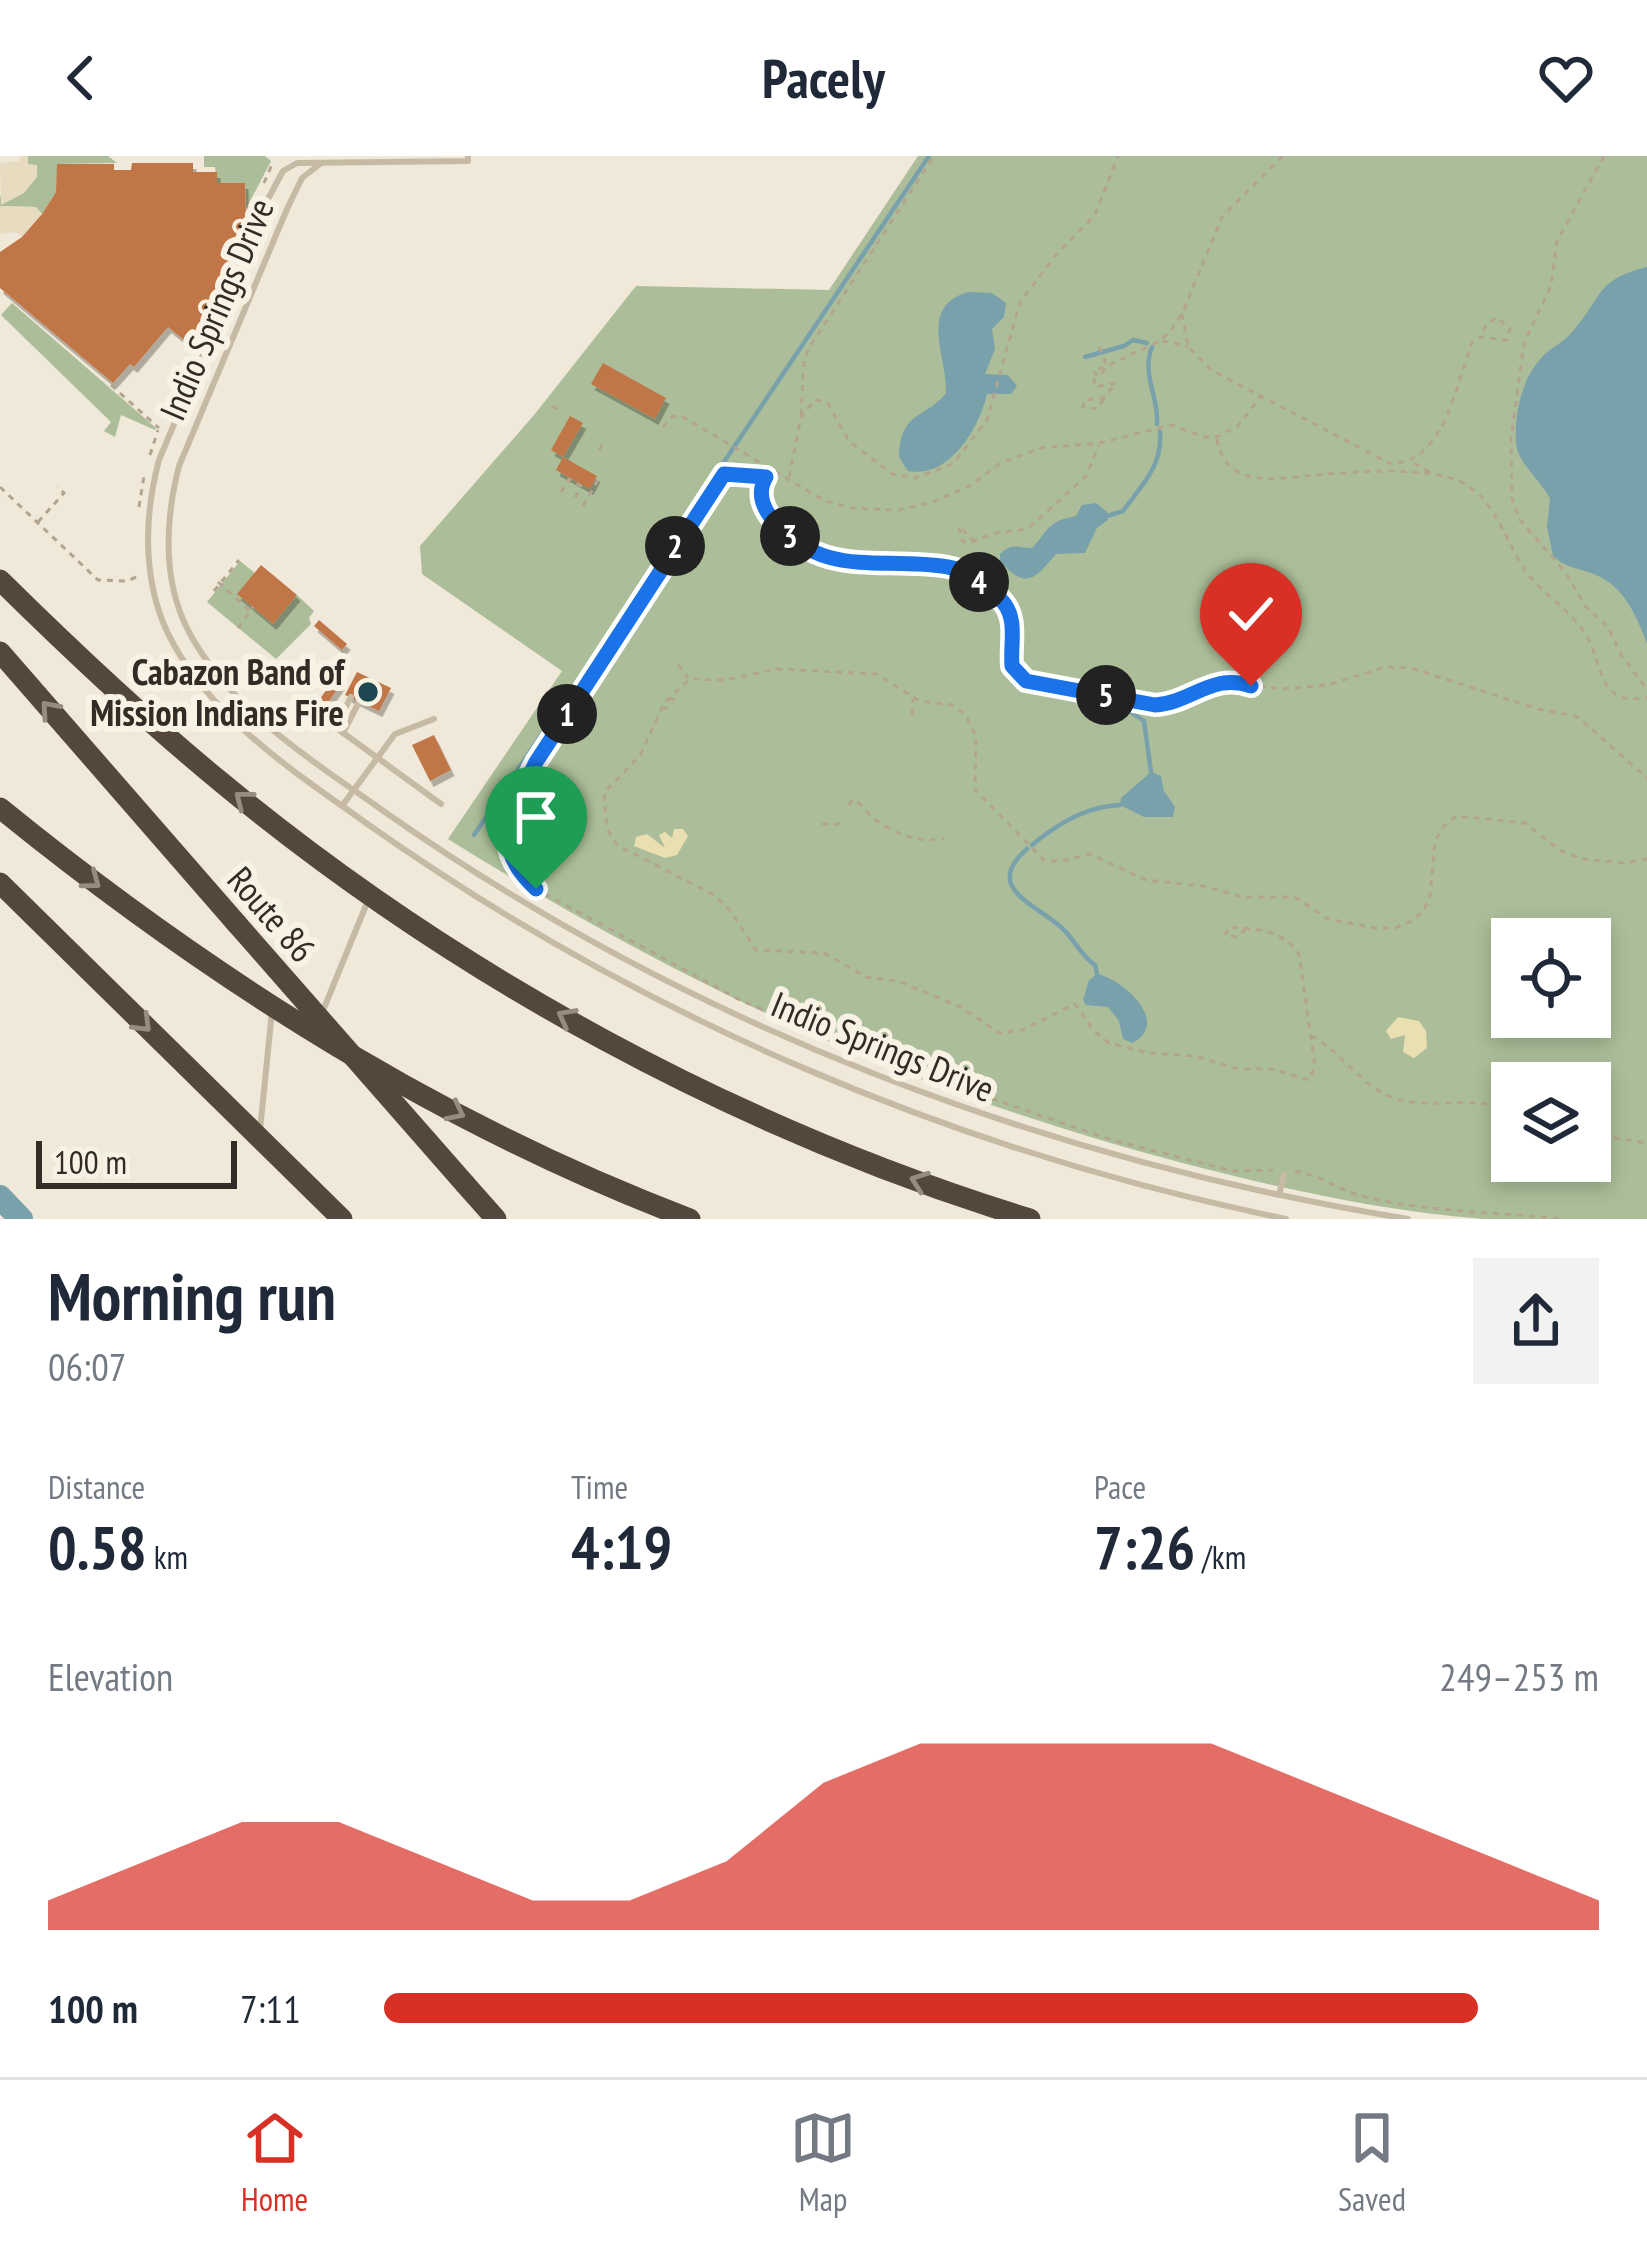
<!DOCTYPE html>
<meta charset="utf-8">
<style>
body{margin:0;font-family:"PT Sans Narrow",sans-serif;background:#f2f2f3;color:#1f2937;height:100vh;display:flex;flex-direction:column;font-size:45px;white-space:nowrap}
*{box-sizing:border-box;margin:0}
p{font-size:39px;color:#747a83}
.icon{flex:none;width:66px;height:66px;fill:none;stroke:currentColor;stroke-width:2;stroke-linecap:round;stroke-linejoin:round}
.map{position:relative;height:1063px;overflow:hidden}
.side{display:flex;flex-direction:column;background:#fff;flex:1}
.side>*{flex:none}
.controls{position:absolute;left:1491px;top:762px;display:grid;gap:24px}
.controls a{display:grid;place-items:center;width:120px;height:120px;border-radius:0px;background:#fff;box-shadow:0 6px 18px #0003;font-size:60px}
.scale{position:absolute;left:36px;bottom:30px;width:201px;box-sizing:border-box;padding-left:12px;border:6px solid #332c26;border-top:0;font-size:33px;line-height:42px;white-space:nowrap;color:#332c26;-webkit-text-stroke:9px #f8f2e4;paint-order:stroke}
.pin{position:absolute;display:grid;place-items:center;width:102px;height:102px;color:#fff;margin:-123px -51px;border-radius:50% 50% 50% 0;rotate:-45deg;box-shadow:0 0 12px #0007}
.pin .icon{rotate:45deg}
.km{position:absolute;width:60px;height:60px;margin:-30px;border-radius:50%;background:#222;color:#fff;font-size:33px;line-height:60px;text-align:center}
.round{display:grid;place-items:center;flex:none;width:126px;height:126px;border-radius:0px;background:#f2f2f3}
.summary{display:flex;align-items:center;justify-content:space-between;height:204px;padding:0 48px}
h1{font-size:66px;font-weight:800;line-height:90px}
.metrics{display:grid;grid-template-columns:repeat(3,1fr);gap:18px;height:204px;padding:12px 48px}
.metrics div{display:grid;align-content:center}
.metrics b{font-size:60px;font-weight:800}
.metrics small{font-size:33px;font-weight:400}
.metrics p{font-size:33px}
.chart{height:336px;padding:24px 48px}
.chart p{display:flex;justify-content:space-between}
.chart svg{width:100%;height:216px;margin-top:12px;fill:#d93025;opacity:.7}
ul{padding:0 48px;list-style:none;font-size:39px}
li{display:grid;grid-template-columns:192px 144px 1fr;align-items:center;height:90px}
li i{height:30px;border-radius:15px;background:#d93025}
header{display:flex;justify-content:space-between;align-items:center;height:156px;padding:0 48px;background:#fff;font-size:54px;font-weight:800}
.dock{display:flex;justify-content:space-around;align-items:center;height:168px;border-top:3px solid #e0e1e3;background:#fff;font-size:33px;color:#747a83}
.dock a{display:grid;justify-items:center;gap:6px}
.dock .selected{color:#d93025}
.map>svg:first-child{display:block}
</style>
<header><svg class="icon" aria-label="back" viewBox="0 0 24 24"><path d="M15 5l-7 7 7 7"/></svg>Pacely<svg class="icon" aria-label="heart" viewBox="0 0 24 24"><path d="M12 20l-8-8c-3-5 5-10 8-4 3-6 11-1 8 4z"/></svg></header>
<div class="map">
<svg width="1647" height="1063" viewBox="0 0 1647 1063">
<defs>
<filter id="shadow"><feDropShadow dx="3.5" dy="6" stdDeviation="0" flood-color="#0004"/></filter>
</defs>
<rect width="100%" height="100%" fill="#f0e8d8"/>
<g fill="#acbe99" fill-rule="evenodd">
<path d="M 28,0 L 108,0 L 117,7 L 58,8 L 56,36 L 42,58 L 35,51 L 0,50 L 0,39 L 2,44 L 24,37 L 36,9 L 27,9 Z"/>
<path d="M 204,0 L 265,0 L 271,5 L 246,53 L 245,28 L 217,27 L 215,11 L 204,11 Z"/>
<path d="M 918,0 L 1647,0 L 1647,1063 C 1593,1063 1537,1063 1483,1063 C 1381,1055 1277,1032 1179,1006 C 911,936 682,829 448,683 L 562,515 L 422,418 L 420,390 L 534,259 L 636,130 L 829,134 ZM 1512,783 L 1590,783 L 1590,861 L 1512,861 ZM 1512,927 L 1590,927 L 1590,1005 L 1512,1005 Z"/>
<path d="M 12,147 L 156,272 L 155,274 L 121,259 L 115,281 L 104,275 L 111,266 L 1,159 Z"/>
<path d="M 240,405 L 255,417 L 272,468 L 297,439 L 314,455 L 309,462 L 311,468 L 276,503 L 207,446 Z"/>
</g>
<g fill="#eadfb0">
<path d="M 674,673 L 683,673 L 688,680 L 677,699 L 665,702 L 634,690 L 636,681 L 647,678 L 665,692 L 659,679 L 665,676 L 672,682 Z"/>
<path d="M 1398,861 L 1419,865 L 1426,875 L 1427,892 L 1414,902 L 1403,896 L 1405,879 L 1391,883 L 1386,875 Z"/>
</g>
<g fill="#e7dcc0">
<path d="M 21,0 L 28,0 L 28,8 L 37,9 L 37,21 L 24,37 L 1,49 L 0,7 L 19,5 Z"/>
<path d="M 0,50 L 36,51 L 42,58 L 22,81 L 16,76 L 0,78 Z"/>
</g>
<g fill="#79a1ab">
<path d="M 1647,111 L 1647,487 C 1636,460 1625,431 1596,419 C 1580,412 1567,413 1553,400 L 1547,371 L 1550,343 C 1541,324 1518,308 1516,287 C 1514,258 1522,221 1543,200 C 1552,191 1564,186 1572,176 C 1603,142 1594,124 1647,111 Z"/>
<path d="M 968,136 L 992,137 L 1006,147 L 1004,161 L 992,173 L 995,193 L 985,218 L 1008,219 L 1017,230 L 1011,238 L 987,238 C 979,273 949,323 908,315 L 899,301 C 901,254 924,264 946,237 C 948,201 917,151 968,136 Z"/>
<path d="M 1096,347 L 1107,356 L 1108,364 L 1097,372 L 1085,397 L 1056,398 C 1036,421 1027,436 1000,405 L 1000,398 C 1013,386 1017,392 1032,392 C 1050,373 1046,366 1076,360 L 1082,349 Z"/>
<path d="M 1151,616 L 1161,620 L 1164,635 L 1175,651 L 1173,661 L 1144,661 L 1120,649 L 1121,642 Z"/>
<path d="M 1097,818 C 1123,823 1172,867 1132,887 L 1123,883 L 1119,865 L 1108,851 L 1086,849 L 1083,844 L 1089,824 Z"/>
</g>
<g fill="none" stroke-linecap="round" stroke-linejoin="round">
<g stroke="#79a1ab" stroke-width="4.5">
<path d="M 1152,191 C 1141,219 1159,240 1157,268"/>
<path d="M 1085,201 L 1124,190 L 1133,184 L 1147,187"/>
<path d="M 1107,360 L 1123,355 C 1141,330 1163,310 1160,276"/>
<path d="M 1110,552 L 1129,555 L 1144,565 L 1151,616"/>
<path d="M 474,679 L 929,0"/>
<path d="M 1032,689 C 1057,668 1086,650 1120,649"/>
<path d="M 1027,693 C 982,732 1036,748 1062,772 C 1075,784 1080,799 1095,809 L 1097,818"/>
</g>
<path stroke="#79a1ab" stroke-width="24" d="M 0,1041 L 21,1063"/>
</g>
<g fill="#c07646" filter="url(#shadow)">
<path d="M 132,7 L 193,7 L 193,16 L 217,16 L 217,27 L 245,27 L 246,66 L 199,178 L 184,184 L 168,171 L 134,211 L 130,208 L 113,227 L 0,132 L 0,96 L 22,81 L 42,58 L 56,36 L 57,8 L 114,8 L 114,14 L 131,14 Z"/>
<path d="M 603,207 L 666,242 L 655,263 L 591,228 Z"/>
<path d="M 570,260 L 583,267 L 563,301 L 551,294 Z"/>
<path d="M 563,301 L 597,320 L 590,333 L 556,314 Z"/>
<path d="M 261,409 L 297,439 L 273,468 L 237,438 Z"/>
<path d="M 319,464 L 347,488 L 342,494 L 314,470 Z"/>
<path d="M 357,516 L 391,532 L 379,555 L 345,539 Z"/>
<path d="M 334,523 L 341,528 L 317,562 L 310,557 Z"/>
<path d="M 434,579 L 451,614 L 430,625 L 412,589 Z"/>
</g>
<g fill="none" stroke-linecap="round" stroke-linejoin="round">
<g stroke="#b2a48f" stroke-width="3" stroke-dasharray="6 6" stroke-linecap="butt">
<path d="M 1604,0 L 1557,85 L 1551,130 L 1524,187 L 1511,283 L 1512,342 L 1520,364 L 1566,417 L 1585,450 L 1608,471 L 1621,499 L 1647,533"/>
<path d="M 264,27 L 273,6"/>
<path d="M 246,58 L 251,48 L 255,50"/>
<path d="M 1182,158 L 1188,190 L 1211,214 L 1391,308 C 1446,304 1455,230 1472,187 L 1480,181 L 1507,184 L 1510,173 L 1497,161 L 1486,169 L 1480,181"/>
<path d="M 1162,185 L 1188,190"/>
<path d="M 1099,191 L 1107,210 L 1099,221 L 1093,215 L 1107,210 L 1160,185 L 1171,174 L 1182,158 L 1222,61 L 1283,0"/>
<path d="M 1094,222 L 1095,231 L 1116,227 L 1104,242 L 1085,244 L 1083,251 L 1097,253 L 1104,242"/>
<path d="M 111,229 L 159,272"/>
<path d="M 552,250 L 558,253"/>
<path d="M 801,259 L 804,204 L 809,192 L 934,0"/>
<path d="M 663,271 L 672,261 L 680,259 L 825,345 L 853,352 L 899,354 L 933,346 L 969,330 L 1001,307 L 1040,292 L 1099,287 L 1171,269 L 1204,281 L 1216,281 L 1238,270 L 1260,241"/>
<path d="M 1217,283 C 1226,335 1279,322 1316,319 C 1355,316 1429,309 1463,327 C 1498,346 1505,387 1527,417 C 1544,439 1569,453 1585,477 C 1597,494 1597,521 1612,535 C 1622,545 1634,543 1647,542"/>
<path d="M 599,294 L 605,285"/>
<path d="M 150,299 L 158,274"/>
<path d="M 1414,307 L 1431,317"/>
<path d="M 772,315 L 761,329 L 769,360 L 809,396 L 834,403 L 949,411 L 993,437 L 1011,460 L 1012,510 L 1026,525 L 1155,549 L 1167,548 L 1223,525 L 1282,533 L 1327,529 L 1386,511 L 1411,512 L 1538,553 L 1578,561 L 1647,622"/>
<path d="M 766,321 L 735,316 L 724,318 C 685,376 501,635 506,688 C 508,707 522,721 536,733 L 740,844 L 900,911 L 1112,984 L 1233,1015 L 1273,1014"/>
<path d="M 789,321 L 801,261 L 815,244 L 827,246 L 849,285 L 892,318 L 915,322 L 953,308 L 987,264 L 1020,146 L 1056,99 L 1095,59 L 1118,0"/>
<path d="M 0,331 L 98,424 L 127,425 L 139,420"/>
<path d="M 561,336 L 569,323 L 581,330 L 574,344"/>
<path d="M 583,350 L 601,319"/>
<path d="M 139,351 L 144,320"/>
<path d="M 38,366 L 64,337 L 57,331"/>
<path d="M 975,386 L 959,370 L 960,382 L 966,387 C 976,386 983,381 993,378 C 1006,374 1018,377 1031,370 L 1086,320 L 1099,289"/>
<path d="M 218,426 L 250,455"/>
<path d="M 214,435 L 239,404"/>
<path d="M 238,472 L 253,451"/>
<path d="M 678,508 L 688,522"/>
<path d="M 669,543 L 681,544"/>
<path d="M 662,552 L 674,553"/>
<path d="M 912,559 L 913,543"/>
<path d="M 849,649 L 852,644 L 857,645 C 878,671 909,688 944,683"/>
<path d="M 822,668 L 838,668 L 844,664"/>
<path d="M 1246,773 L 1236,781 L 1225,779 L 1229,771 C 1258,774 1281,772 1299,798 L 1315,910 L 1309,924 L 1272,913 L 1238,913 L 1195,900 L 1148,897 L 1109,887 L 1094,875 L 1075,848 L 1022,874 L 999,877 L 961,851 L 898,825 L 866,821 L 824,797 L 756,794 L 729,753 L 714,739 L 617,689 L 607,673 L 604,637 L 641,598 L 664,547 L 690,523 L 725,524 L 777,513 L 876,518 L 920,545 L 953,549 L 965,558 L 976,580 L 975,634 L 1045,705 L 1063,705 L 1090,698 L 1146,724 L 1203,730 L 1243,741 L 1295,741 L 1328,763 L 1375,772 L 1395,772 L 1412,765 L 1424,754 L 1430,740 L 1435,685 L 1444,670 L 1456,660 L 1525,667 L 1561,695 L 1583,703 L 1624,707 L 1647,703"/>
<path d="M 1311,880 C 1342,895 1362,933 1397,943 C 1434,954 1475,938 1512,955"/>
<path d="M 1590,978 L 1647,987"/>
<path d="M 1295,1015 C 1321,1019 1340,1035 1365,1041 C 1429,1056 1496,1056 1562,1063"/>
</g>
<g stroke="#c7baa5" stroke-width="6">
<path d="M 468,0 L 468,5 L 297,7 L 283,15 L 268,43 L 159,304 C 143,364 142,433 174,489 C 217,566 296,617 366,667 C 642,862 954,995 1286,1063"/>
<path d="M 320,8 L 302,22 L 287,53 L 179,310 C 165,365 162,426 190,478 C 232,555 313,605 382,654 C 689,870 1040,1003 1408,1063"/>
<path d="M 351,541 L 335,571 L 441,648"/>
<path d="M 343,577 L 359,546"/>
<path d="M 342,650 L 395,578 L 434,563"/>
<path d="M 322,857 L 369,742"/>
<path d="M 260,974 L 272,855"/>
<path d="M 1279,1039 L 1284,1019"/>
</g>
<g stroke="#54483d" stroke-width="21">
<path d="M 0,424 C 71,494 144,563 221,626 C 457,821 737,973 1030,1063"/>
<path d="M 0,496 L 237,768"/>
<path d="M 0,652 C 208,821 438,968 690,1063"/>
<path d="M 0,727 L 342,1063"/>
<path d="M 465,1028 L 496,1063"/>
</g>
<path stroke="#54483d" stroke-width="21" d="M 237,768 L 465,1028"/>
</g>
<defs><path id="oneway-chevron" d="M-2-3.5L2.5 0L-2 3.5" fill="none" stroke-width="1.6" stroke-linecap="round" stroke-linejoin="round" transform="scale(3)"/></defs>
<g stroke="#968c80">
<use href="#oneway-chevron" transform="translate(49 553) rotate(-131)"/>
<use href="#oneway-chevron" transform="translate(243 643) rotate(-142)"/>
<use href="#oneway-chevron" transform="translate(92 725) rotate(37)"/>
<use href="#oneway-chevron" transform="translate(566 861) rotate(-152)"/>
<use href="#oneway-chevron" transform="translate(143 868) rotate(45)"/>
<use href="#oneway-chevron" transform="translate(456 956) rotate(27)"/>
<use href="#oneway-chevron" transform="translate(919 1025) rotate(-160)"/>
</g>
<g fill="none" stroke-linecap="round" stroke-linejoin="round">
<defs>
<path id="route" d="M 536,733 C 487,688 512,657 536,606 L 724,318 L 766,321 C 757,336 762,351 773,364 C 824,424 880,400 948,411 C 967,414 990,431 1003,446 C 1018,464 1010,488 1012,510 L 1026,525 L 1155,549 C 1191,547 1213,516 1251,530"/>
</defs>
<use href="#route" stroke="#fff" stroke-width="24"/>
<use href="#route" stroke="#1a73e8" stroke-width="15"/>
</g>
<circle fill="#1e4752" stroke="#f8f2e4" stroke-width="4.5" cx="368" cy="536" r="12"/>
<g text-anchor="middle" dominant-baseline="central" stroke-width="12" stroke-linejoin="round" paint-order="stroke">
<g font-size="36" fill="#332c26" stroke="#f8f2e4">
<text transform="translate(216 153) rotate(-67)">Indio Springs Drive</text>
<text transform="translate(272 758) rotate(49)">Route 86</text>
<text transform="translate(883 890) rotate(22)">Indio Springs Drive</text>
</g>
<g font-size="36" font-weight="bold" fill="#332c26" stroke="#f8f2e4" text-anchor="end">
<text x="344" y="515">Cabazon Band of<tspan x="344" dy="41">Mission Indians Fire</tspan></text>
</g>
</g>
</svg>
<div class="controls">
<a><svg class="icon" aria-label="locate" viewBox="0 0 24 24"><circle cx="12" cy="12" r="6"/><path d="M12 2v4M12 18v4M2 12h4M18 12h4"/></svg></a>
<a><svg class="icon" aria-label="layers" viewBox="0 0 24 24"><path d="M12 4l9 5-9 5-9-5zM3 14l9 5 9-5"/></svg></a>
</div>
<div class="scale">100 m</div>
<div class="pin" style="left:536px;top:733px;background:#1e9e55"><svg class="icon" aria-label="arrive" viewBox="0 0 24 24"><path d="M6 21V4h12l-3 4 3 4H6"/></svg></div>
<div class="pin" style="left:1251px;top:530px;background:#d93025"><svg class="icon" aria-label="check" viewBox="0 0 24 24"><path d="M5 12l5 5 9-10"/></svg></div>
<b class="km" style="left:567px;top:558px">1</b>
<b class="km" style="left:675px;top:390px">2</b>
<b class="km" style="left:790px;top:380px">3</b>
<b class="km" style="left:979px;top:426px">4</b>
<b class="km" style="left:1106px;top:539px">5</b>
</div>
<section class="side">
<div class="summary"><div><h1>Morning run</h1><p>06:07</p></div><a class="round"><svg class="icon" aria-label="share" viewBox="0 0 24 24"><path d="M12 15V3M7 8l5-5 5 5M5 13v7h14v-7"/></svg></a></div>
<div class="metrics">
<div><p>Distance</p><b>0.58<small> km</small></b></div>
<div><p>Time</p><b>4:19</b></div>
<div><p>Pace</p><b>7:26<small> /km</small></b></div>
</div>
<div class="chart"><p><span>Elevation</span>249–253 m</p>
<svg viewBox="0 0 160 44" preserveAspectRatio="none"><path d="M0 44V38L10 30L20 22L30 22L40 30L50 38L60 38L70 30L80 14L90 6L100 6L110 6L120 6L130 14L140 22L150 30L160 38V44z"/></svg>
</div>
<ul>
<li><b>100 m</b>7:11<i style="width:90%"></i></li>
</ul>
</section>
<nav class="dock">
<a class="selected"><svg class="icon" aria-label="home" viewBox="0 0 24 24"><path d="M3 11l9-7 9 7M6 9v11h12V9"/></svg>Home</a>
<a><svg class="icon" aria-label="map" viewBox="0 0 24 24"><path d="M3 6l6-2 6 2 6-2v14l-6 2-6-2-6 2zM9 4v14M15 6v14"/></svg>Map</a>
<a><svg class="icon" aria-label="saved" viewBox="0 0 24 24"><path d="M7 4h10v16l-5-4-5 4z"/></svg>Saved</a>
</nav>
